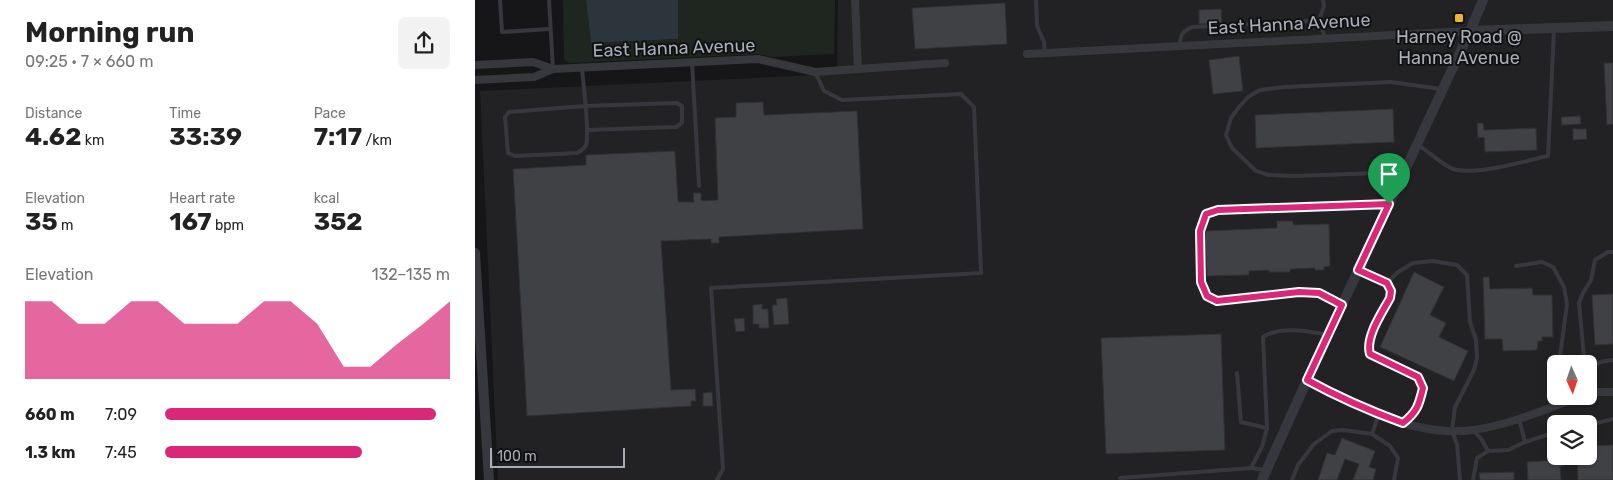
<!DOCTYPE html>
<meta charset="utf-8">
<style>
body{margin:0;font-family:Rubik,sans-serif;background:#f2f2f2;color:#222;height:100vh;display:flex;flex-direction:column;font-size:19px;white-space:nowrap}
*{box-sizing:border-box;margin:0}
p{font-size:16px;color:#767676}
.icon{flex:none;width:28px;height:28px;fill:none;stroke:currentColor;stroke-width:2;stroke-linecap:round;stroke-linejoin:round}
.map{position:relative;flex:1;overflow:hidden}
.panel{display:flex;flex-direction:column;background:#fff;width:475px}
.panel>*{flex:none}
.needle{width:32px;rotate:177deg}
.tools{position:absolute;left:1072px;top:355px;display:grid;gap:10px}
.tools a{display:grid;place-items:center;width:50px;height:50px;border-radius:8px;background:#fff;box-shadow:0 1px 4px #0004;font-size:25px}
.scale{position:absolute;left:15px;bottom:12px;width:135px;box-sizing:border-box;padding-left:5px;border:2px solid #a8adb8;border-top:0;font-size:14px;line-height:18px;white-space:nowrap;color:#a8adb8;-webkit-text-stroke:4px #111113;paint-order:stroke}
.pin{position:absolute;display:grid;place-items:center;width:42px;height:42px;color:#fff;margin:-51px -21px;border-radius:50% 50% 50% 0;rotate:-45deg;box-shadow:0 0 5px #0007}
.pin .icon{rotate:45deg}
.round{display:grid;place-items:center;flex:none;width:52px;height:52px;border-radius:8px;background:#f2f2f2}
.overview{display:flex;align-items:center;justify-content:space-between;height:85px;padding:0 25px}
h1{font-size:28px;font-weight:700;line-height:38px}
.figures{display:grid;grid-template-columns:repeat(3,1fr);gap:8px;height:85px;padding:5px 25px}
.figures div{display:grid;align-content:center}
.figures b{font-size:25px;font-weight:700}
.figures small{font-size:14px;font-weight:400}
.figures p{font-size:14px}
.chart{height:140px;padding:10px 25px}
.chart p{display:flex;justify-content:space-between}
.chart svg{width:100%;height:90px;margin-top:5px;fill:#db2777;opacity:.7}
ul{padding:0 25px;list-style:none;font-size:16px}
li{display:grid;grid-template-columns:80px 60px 1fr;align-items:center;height:38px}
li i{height:12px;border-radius:6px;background:#db2777}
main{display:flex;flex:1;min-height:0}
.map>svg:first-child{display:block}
</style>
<main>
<section class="panel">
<div class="overview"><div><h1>Morning run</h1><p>09:25 · 7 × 660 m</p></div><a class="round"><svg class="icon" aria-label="share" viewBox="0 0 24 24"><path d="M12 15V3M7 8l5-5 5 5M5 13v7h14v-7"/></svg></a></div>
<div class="figures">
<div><p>Distance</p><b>4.62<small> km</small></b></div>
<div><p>Time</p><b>33:39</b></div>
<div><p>Pace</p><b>7:17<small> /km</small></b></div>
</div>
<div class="figures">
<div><p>Elevation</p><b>35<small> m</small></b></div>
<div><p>Heart rate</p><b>167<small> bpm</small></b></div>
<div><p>kcal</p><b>352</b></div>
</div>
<div class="chart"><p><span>Elevation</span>132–135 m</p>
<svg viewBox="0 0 160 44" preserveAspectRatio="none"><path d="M0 44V6L10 6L20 17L30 17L40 6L50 6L60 17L70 17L80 17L90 6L100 6L110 17L120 38L130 38L140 27L150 17L160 6V44z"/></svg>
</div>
<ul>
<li><b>660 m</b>7:09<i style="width:95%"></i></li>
<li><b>1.3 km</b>7:45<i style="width:69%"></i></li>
</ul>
</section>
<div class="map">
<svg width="1138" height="480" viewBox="0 0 1138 480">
<rect width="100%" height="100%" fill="#161618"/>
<path fill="#222225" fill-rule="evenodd" d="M 363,0 L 1138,0 L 1138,480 L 23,480 L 5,91 L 362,74 ZM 1081,364 L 1114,364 L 1114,396 L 1081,396 ZM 1081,424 L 1114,424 L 1114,456 L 1081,456 Z"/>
<path fill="#1e261f" d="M 88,0 L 111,0 L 116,43 L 203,39 L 203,0 L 360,0 L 359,54 L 298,57 L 283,54 L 94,63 L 89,60 Z"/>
<path fill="#2c353c" d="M 111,0 L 203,0 L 203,39 L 116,43 Z"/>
<g fill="#404145" stroke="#303034">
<path d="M 530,3 L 532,44 L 440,49 L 437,8 Z"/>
<path d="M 746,9 L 747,23 L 724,24 L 724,10 Z"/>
<path d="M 764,56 L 768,91 L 738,94 L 734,60 Z"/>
<path d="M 1129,63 L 1138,63 L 1138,124 L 1132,125 Z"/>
<path d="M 288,102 L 289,115 L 382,111 L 388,229 L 244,237 L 244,243 L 236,243 L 236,239 L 186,241 L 196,390 L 220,389 L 221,401 L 216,401 L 216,406 L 52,416 L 38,169 L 111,165 L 111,155 L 200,151 L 203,202 L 219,202 L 218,193 L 226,193 L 226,201 L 243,200 L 240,118 L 261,117 L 261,103 Z"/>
<path d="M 918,109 L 919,142 L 781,148 L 780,115 Z"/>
<path d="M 1105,116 L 1106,124 L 1087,125 L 1086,117 Z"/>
<path d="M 1002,123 L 1008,123 L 1009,130 L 1061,128 L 1062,150 L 1010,152 L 1009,137 L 1003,138 Z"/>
<path d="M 1098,129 L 1111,129 L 1112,139 L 1098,140 Z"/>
<path d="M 802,221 L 818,221 L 818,225 L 854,224 L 855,266 L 849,267 L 849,270 L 840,270 L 840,268 L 815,269 L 815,272 L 794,272 L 794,270 L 774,271 L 774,275 L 732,276 L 730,231 L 802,228 Z"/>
<path d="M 939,272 L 969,287 L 955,315 L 971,323 L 964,337 L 993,351 L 979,381 L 905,347 Z"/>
<path d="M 1008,277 L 1014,277 L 1015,289 L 1057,288 L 1058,295 L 1077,295 L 1078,337 L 1067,337 L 1067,341 L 1063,341 L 1062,350 L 1028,351 L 1027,339 L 1010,339 Z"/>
<path d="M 1138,294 L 1138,344 L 1120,345 L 1117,295 Z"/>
<path d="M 312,298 L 314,324 L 299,325 L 297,305 L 302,305 L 301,299 Z"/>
<path d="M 287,304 L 287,309 L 293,309 L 294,328 L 284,328 L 284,324 L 278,324 L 278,305 Z"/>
<path d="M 269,318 L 270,331 L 261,332 L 259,319 Z"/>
<path d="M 746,334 L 750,450 L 631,454 L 626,338 Z"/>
<path d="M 237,392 L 238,406 L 228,406 L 228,393 Z"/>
<path d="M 867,438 L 900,451 L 894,467 L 901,469 L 898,480 L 878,480 L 884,464 L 870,459 L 862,480 L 843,480 L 852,453 L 860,455 Z"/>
<path d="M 1138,445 L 1138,480 L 1103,480 L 1102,458 L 1085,467 L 1086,480 L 1053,480 L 1052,462 L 1084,460 L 1091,456 L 1114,456 L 1114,446 Z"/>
<path d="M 1039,472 L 1039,480 L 1005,480 L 1004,473 Z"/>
</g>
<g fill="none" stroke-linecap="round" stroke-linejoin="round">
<g stroke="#37383d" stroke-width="4">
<path d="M 25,0 L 27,32 L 75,29"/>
<path d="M 74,0 L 78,69"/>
<path d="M 561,0 L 562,26 L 569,42 L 570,53"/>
<path d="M 843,23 L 849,6 L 848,0"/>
<path d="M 705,45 C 705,35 708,30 718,27 L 830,21 L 843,23 L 847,28 L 850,38"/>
<path d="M 217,62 L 224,186"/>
<path d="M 107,68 C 108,82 115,134 111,145 C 109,149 106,151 102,153 L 40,156 L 33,153 L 30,117 L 34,112 L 110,106 L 202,103 L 207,106 L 207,123 L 201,127 L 112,130"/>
<path d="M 943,145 C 953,151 969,166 978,169 C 1000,176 1050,161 1073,156 L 1079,30"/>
<path d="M 902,173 L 820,176 L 794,175 L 781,171 L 757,148 L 751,135 L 756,118 L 764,107 L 773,97 L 785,90 L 809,87 L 916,82 L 966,89"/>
<path d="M 1041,266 L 1067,262 L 1078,267 L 1089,287 L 1092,304 L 1085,356 L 1085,364"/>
<path d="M 884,270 L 912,283 L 916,291 L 915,298 C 907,313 890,337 895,354 L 943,377 L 948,388 C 944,405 942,412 928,423"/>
<path d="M 912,283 L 923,272 L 938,263 L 958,261 L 982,265 L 992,275 L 995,322 L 1001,340 L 1002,358 L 999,370 L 980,407 L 977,431 L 982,444 L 985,480"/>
<path d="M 867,305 L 844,293 L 824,291 L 742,301 L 732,296 L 726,282 L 725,231 L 731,214 L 743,210 L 912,204"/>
<path d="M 1118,366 L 1109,357 L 1104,303 L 1108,293 L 1116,280 L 1120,260 L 1133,252 L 1138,252"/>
<path d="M 762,373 L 766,422 L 792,428"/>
<path d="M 1118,393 C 1115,371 1112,362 1138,360"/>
<path d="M 1085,396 L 1085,404"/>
<path d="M 1114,425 L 1138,419"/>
<path d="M 998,430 L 1007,440 L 1013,451 L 1002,458 L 998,480"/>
<path d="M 897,434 L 904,414"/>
<path d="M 1050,442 L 1081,432"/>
<path d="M 1013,451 L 1033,450 L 1050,442 L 1044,419"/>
<path d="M 790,470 L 776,468 L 787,447 L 792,428 L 788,337 C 804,326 835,331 853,335"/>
<path d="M 645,478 L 776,468"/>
<path d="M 242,480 L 248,469 L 236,288 L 506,273 L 499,107 L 486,94 L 367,100 L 349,91 L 340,72"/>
<path d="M 817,480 L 823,465 L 839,444 L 857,431 L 868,430 L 897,434 L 915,446 L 923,458 L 919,480"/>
</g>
<g stroke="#37383d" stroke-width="8">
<path d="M 380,0 L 383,69"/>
<path d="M 552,54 L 995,31"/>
<path d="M 0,65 L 58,62 L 78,69"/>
<path d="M 0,80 L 59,77 L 78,69 L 283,59 L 340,72 L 470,63"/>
<path d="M 832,380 C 881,406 941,438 998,430 C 1036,425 1072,408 1108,396"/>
<path d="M 1114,394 L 1120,392 L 1138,392"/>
</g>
<g stroke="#37383d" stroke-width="10">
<path d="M 995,31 L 1138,26"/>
<path d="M 0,253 L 14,480"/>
<path d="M 787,480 L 832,380 L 995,31 L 1008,0"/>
</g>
</g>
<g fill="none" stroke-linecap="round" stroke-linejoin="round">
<defs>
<path id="route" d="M 914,204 L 883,270 L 912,283 L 916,291 L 915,298 C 907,313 890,337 895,354 L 943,377 L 948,388 C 944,405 942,412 928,423 C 895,411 863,397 832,380 L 867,305 L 844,293 L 824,292 L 742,301 L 732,296 L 726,282 L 725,231 L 731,214 L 743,210 Z"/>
</defs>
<use href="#route" stroke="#fff" stroke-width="10"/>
<use href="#route" stroke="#db2777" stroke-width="6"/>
</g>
<rect fill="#f2b134" stroke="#111113" stroke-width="2" x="979" y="13" width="10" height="10" rx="2.5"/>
<g text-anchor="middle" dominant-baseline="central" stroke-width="4" stroke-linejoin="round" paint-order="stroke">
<g font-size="18" fill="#a8adb8" stroke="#111113">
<text transform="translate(814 24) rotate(-3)">East Hanna Avenue</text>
<text transform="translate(199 48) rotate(-2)">East Hanna Avenue</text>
</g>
<g font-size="18" fill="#a8adb8" stroke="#111113">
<text x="984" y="37">Harney Road @<tspan x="984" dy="21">Hanna Avenue</tspan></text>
</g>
</g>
</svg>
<div class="tools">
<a><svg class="needle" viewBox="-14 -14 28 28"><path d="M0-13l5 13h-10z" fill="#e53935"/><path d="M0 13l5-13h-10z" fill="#767676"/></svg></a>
<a><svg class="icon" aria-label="layers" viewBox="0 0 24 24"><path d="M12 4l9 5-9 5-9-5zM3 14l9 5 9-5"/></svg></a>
</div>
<div class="scale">100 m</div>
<div class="pin" style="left:914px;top:204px;background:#1e9e55"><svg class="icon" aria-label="arrive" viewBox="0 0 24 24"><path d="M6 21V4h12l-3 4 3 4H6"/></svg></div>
</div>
</main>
